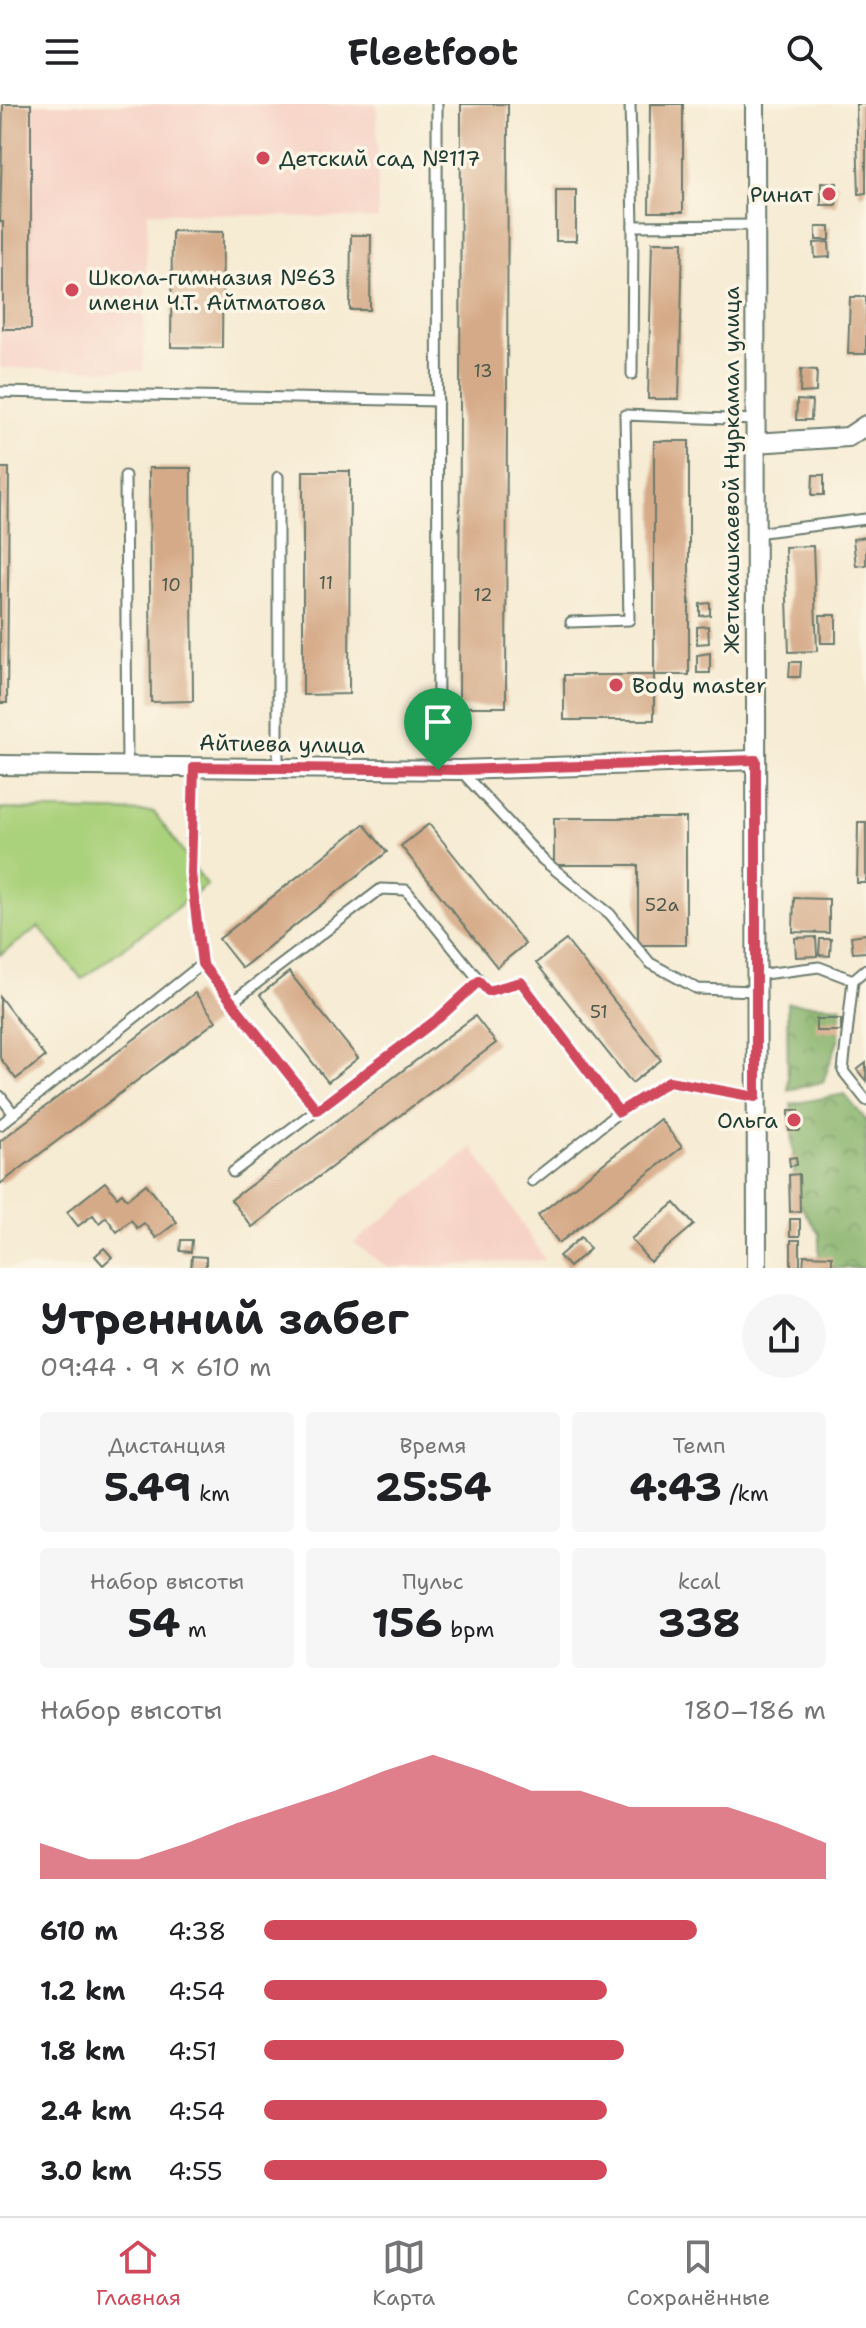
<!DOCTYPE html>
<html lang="ru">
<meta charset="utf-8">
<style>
body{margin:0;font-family:"Shantell Sans",sans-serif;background:#f6f6f6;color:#202124;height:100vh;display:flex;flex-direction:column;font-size:30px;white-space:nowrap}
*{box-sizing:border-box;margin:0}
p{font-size:26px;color:#757577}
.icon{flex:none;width:44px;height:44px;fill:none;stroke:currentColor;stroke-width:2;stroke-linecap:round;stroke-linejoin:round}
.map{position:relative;height:1164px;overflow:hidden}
.details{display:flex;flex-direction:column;background:#fff;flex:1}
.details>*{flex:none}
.pin{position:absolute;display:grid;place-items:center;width:68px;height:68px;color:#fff;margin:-82px -34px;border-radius:50% 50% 50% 0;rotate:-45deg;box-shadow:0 0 8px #0007}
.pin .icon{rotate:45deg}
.round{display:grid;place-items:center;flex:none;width:84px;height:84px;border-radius:42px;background:#f6f6f6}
.head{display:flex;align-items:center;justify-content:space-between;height:136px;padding:0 40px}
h1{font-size:44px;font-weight:700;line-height:60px}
.metrics{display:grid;grid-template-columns:repeat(3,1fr);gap:12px;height:136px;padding:8px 40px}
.metrics div{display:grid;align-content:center;border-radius:8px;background:#f6f6f6;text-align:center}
.metrics b{font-size:40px;font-weight:700}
.metrics small{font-size:22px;font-weight:400}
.metrics p{font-size:22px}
.chart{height:224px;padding:16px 40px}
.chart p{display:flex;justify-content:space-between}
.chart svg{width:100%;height:144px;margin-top:8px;fill:#d1495b;opacity:.7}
ul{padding:0 40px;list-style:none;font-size:26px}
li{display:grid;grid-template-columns:128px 96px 1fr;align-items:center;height:60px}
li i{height:20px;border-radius:10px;background:#d1495b}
header{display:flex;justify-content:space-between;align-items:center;height:104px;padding:0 40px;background:#fff;font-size:36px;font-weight:700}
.tab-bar{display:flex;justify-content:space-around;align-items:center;height:112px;border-top:2px solid #e0e0e0;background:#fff;font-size:22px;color:#757577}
.tab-bar a{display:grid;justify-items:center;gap:4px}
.tab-bar .current{color:#d1495b}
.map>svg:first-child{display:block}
</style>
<header><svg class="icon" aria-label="menu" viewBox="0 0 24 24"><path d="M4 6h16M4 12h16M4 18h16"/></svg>Fleetfoot<svg class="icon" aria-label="search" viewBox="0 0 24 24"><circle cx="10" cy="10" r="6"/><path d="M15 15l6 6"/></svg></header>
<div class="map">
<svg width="866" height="1164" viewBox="0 0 866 1164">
<defs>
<pattern id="forest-crowns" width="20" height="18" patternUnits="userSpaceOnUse" patternTransform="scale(2)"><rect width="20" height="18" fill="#87b36c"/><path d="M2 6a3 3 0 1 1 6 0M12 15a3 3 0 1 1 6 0" fill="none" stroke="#6e935a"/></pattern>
</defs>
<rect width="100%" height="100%" fill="#fcf5e5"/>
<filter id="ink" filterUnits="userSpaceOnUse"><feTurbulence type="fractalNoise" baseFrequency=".0125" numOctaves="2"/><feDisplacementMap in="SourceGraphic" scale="16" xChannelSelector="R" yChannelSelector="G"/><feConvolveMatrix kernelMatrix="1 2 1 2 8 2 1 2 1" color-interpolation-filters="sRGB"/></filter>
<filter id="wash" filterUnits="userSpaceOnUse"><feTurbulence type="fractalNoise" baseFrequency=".006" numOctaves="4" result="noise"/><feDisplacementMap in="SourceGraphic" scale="32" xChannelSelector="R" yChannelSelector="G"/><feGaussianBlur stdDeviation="1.8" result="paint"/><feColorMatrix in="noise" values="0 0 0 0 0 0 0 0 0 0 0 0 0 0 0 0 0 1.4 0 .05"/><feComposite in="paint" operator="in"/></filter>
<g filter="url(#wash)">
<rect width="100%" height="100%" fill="#f6ebd3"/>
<g fill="#f6d1c5">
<path d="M 0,0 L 377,0 L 378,115 L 148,108 L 143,267 L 0,264 Z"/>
<path d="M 473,1043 L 545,1156 L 388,1164 L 354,1139 Z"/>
</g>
<path fill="#aad17c" stroke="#648758" stroke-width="2" d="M 0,705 L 154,708 L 207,781 L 82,875 L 39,823 L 0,851 Z"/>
<g fill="url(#forest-crowns)" stroke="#537850" stroke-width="2">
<path d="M 787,899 L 841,902 L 839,934 L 823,978 L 788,986 Z"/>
<path d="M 844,990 L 866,1016 L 866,1164 L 819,1164 L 819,1130 L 795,1093 L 791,1000 Z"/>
</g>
<g id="blocks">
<g fill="#d5aa88">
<path d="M 3,0 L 31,0 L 31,225 L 3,225 L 3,118 L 0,118 Z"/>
<path d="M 461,0 L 508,0 L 506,603 L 459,603 Z"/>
<path d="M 650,0 L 683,0 L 683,108 L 649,108 Z"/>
<path d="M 856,0 L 866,0 L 866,89 L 859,90 Z"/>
<path d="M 821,78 L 837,79 L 836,101 L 821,101 Z"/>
<rect x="556" y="86" width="20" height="51"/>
<rect x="816" y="123" width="14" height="13"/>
<path d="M 172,127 L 223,128 L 222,244 L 171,243 Z"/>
<path d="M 351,131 L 371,131 L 370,206 L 350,206 Z"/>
<path d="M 652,138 L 683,138 L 679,295 L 648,295 Z"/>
<path d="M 829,138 L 830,153 L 815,154 L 814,139 Z"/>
<path d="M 850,193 L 866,193 L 866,250 L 848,250 Z"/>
<path d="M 801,265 L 817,266 L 816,288 L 800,289 Z"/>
<path d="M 797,296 L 812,297 L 811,316 L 796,316 Z"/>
<rect x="654" y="337" width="35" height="234"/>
<path d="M 0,364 L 9,364 L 7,599 L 0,599 Z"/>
<path d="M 149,364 L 191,364 L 193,597 L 151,598 Z"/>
<path d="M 303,367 L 350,367 L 349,590 L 303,591 Z"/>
<path d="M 813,371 L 824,371 L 824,391 L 812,391 Z"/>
<path d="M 866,433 L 866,461 L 856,462 L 853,435 Z"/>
<path d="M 813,442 L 817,547 L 789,548 L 785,443 Z"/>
<path d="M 710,499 L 710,511 L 700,512 L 700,500 Z"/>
<path d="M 820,511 L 836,511 L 836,539 L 821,539 Z"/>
<path d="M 708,522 L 709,539 L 697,540 L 697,523 Z"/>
<path d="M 710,549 L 710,569 L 697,569 L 697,551 Z"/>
<path d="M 790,558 L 801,558 L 800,573 L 789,573 Z"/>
<rect x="564" y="571" width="90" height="45"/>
<path d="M 554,714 L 686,714 L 686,841 L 638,841 L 638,761 L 554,761 Z"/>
<path d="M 858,718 L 866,718 L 866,779 L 857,779 Z"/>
<path d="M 364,720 L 387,748 L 242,864 L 219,835 Z"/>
<path d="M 429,720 L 525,840 L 497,863 L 401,742 Z"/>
<path d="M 794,794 L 829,795 L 829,829 L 793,828 Z"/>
<path d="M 866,830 L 866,848 L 853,849 L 851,832 Z"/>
<path d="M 816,833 L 817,852 L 796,853 L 795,834 Z"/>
<path d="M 820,835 L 831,835 L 830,852 L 819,851 Z"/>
<path d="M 566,836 L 661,956 L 632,979 L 536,859 Z"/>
<path d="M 289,868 L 358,954 L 328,978 L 260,891 Z"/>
<path d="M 195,889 L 216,917 L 0,1080 L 0,1037 Z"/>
<path d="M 0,893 L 45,953 L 16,975 L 0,954 Z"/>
<path d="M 475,912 L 496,939 L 252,1123 L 231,1096 Z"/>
<rect x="816" y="915" width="25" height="12"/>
<path d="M 866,959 L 866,977 L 857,966 Z"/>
<path d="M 789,1006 L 799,1006 L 800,1027 L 789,1027 Z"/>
<path d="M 660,1015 L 682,1043 L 559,1139 L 538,1111 Z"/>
<path d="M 796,1053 L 797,1061 L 790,1062 L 789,1054 Z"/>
<path d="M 799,1070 L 800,1107 L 790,1108 L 789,1071 Z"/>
<path d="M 105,1078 L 117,1093 L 122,1089 L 127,1095 L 146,1080 L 177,1118 L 156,1134 L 144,1119 L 137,1124 L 131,1116 L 117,1128 L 106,1113 L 99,1119 L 93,1111 L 78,1122 L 67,1108 Z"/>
<path d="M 675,1099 L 694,1121 L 650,1158 L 631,1135 Z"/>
<rect x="790" y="1115" width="10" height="17"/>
<path d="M 581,1133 L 590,1145 L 569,1163 L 559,1152 Z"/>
<path d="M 181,1136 L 192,1136 L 191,1148 L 180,1147 Z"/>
<rect x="791" y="1136" width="9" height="28"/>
<path d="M 104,1144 L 112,1153 L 103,1161 L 95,1152 Z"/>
<path d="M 804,1151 L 832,1152 L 832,1164 L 803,1164 Z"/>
<path d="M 192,1152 L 206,1153 L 206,1164 L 191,1164 Z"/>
</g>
</g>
</g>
<g filter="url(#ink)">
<use href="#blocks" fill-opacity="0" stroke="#6a7a6c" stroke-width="2"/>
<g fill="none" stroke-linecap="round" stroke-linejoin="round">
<defs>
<g id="lane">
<path d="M 437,0 L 438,666"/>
<path d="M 630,0 L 633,122"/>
<path d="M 632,270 L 633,122 L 755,121"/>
<path d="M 0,288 L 438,297"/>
<path d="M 125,372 L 127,663"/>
<path d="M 278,373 L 278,664"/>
<path d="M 755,429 L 866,415"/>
<path d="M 571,518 L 629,516 L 625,311 L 755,316"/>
<path d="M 194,663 L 191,769 L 202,860 L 317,1006"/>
<path d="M 460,666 L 543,756 L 610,810 L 650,859 L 698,885 L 756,887"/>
<path d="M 756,871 L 819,863 L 853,876 L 866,865"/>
<path d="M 853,876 L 843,967 L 866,996"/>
<path d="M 232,898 L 381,785 L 406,786 L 488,887 L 521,878 L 619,1008 L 669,977 L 756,993"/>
<path d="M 0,992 L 14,1010"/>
<path d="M 0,1021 L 202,860"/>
<path d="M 233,1068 L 440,913 L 479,877"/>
<path d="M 532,1077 L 619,1008"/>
</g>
<g id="street">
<path d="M 755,0 L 757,1164"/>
<path d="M 755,339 L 848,333 L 866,321"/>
<path d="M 0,661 L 460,666 L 756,656"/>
</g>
</defs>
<use href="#lane" stroke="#6a7a6c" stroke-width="13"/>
<use href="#street" stroke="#6a7a6c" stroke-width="22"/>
<use href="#lane" stroke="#fff" stroke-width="9"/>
<use href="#street" stroke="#fff" stroke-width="18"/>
</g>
</g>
<g fill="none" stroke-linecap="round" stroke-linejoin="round" filter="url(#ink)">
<defs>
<path id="route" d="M 756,656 L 756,993 L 669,977 L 619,1008 L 521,878 L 488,887 L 479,877 L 440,913 L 317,1006 L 202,860 L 191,769 L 194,663 L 460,666 Z"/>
</defs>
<use href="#route" stroke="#fff" stroke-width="16"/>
<use href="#route" stroke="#d1495b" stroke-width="10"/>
</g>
<g fill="#d1495b" stroke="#fcf5e5" stroke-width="3">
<circle cx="263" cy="54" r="8"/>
<circle cx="829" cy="90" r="8"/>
<circle cx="72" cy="186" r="8"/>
<circle cx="616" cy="581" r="8"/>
<circle cx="794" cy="1016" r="8"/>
</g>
<g text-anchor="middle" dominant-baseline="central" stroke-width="7" stroke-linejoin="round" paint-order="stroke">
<g font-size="18" fill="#4c5849">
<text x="483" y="267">13</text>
<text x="326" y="479">11</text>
<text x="171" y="481">10</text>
<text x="483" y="491">12</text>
<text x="662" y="801">52а</text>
<text x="599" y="908">51</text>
</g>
<g font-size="22" fill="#1f3d34" stroke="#fcf5e5" text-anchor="start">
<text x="279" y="54">Детский сад №117</text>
<text x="813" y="90" text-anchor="end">Ринат</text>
<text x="88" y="173">Школа-гимназия №63<tspan x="88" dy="25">имени Ч.Т. Айтматова</tspan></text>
<text x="632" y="581">Body master</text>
<text x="778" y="1016" text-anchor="end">Ольга</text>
</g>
<g font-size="22" fill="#1f3d34" stroke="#fcf5e5">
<text transform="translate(731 366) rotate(-90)">Жетикашкаевой Нуркамал улица</text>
<text transform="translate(282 640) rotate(1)">Айтиева улица</text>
</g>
</g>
</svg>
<div class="pin" style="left:438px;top:666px;background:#1e9e55"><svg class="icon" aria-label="arrive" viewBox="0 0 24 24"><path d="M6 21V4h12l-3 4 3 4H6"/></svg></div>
</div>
<section class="details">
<div class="head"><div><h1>Утренний забег</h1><p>09:44 · 9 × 610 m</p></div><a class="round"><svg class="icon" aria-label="share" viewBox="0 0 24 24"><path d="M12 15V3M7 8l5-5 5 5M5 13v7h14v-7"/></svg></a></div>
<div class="metrics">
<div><p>Дистанция</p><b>5.49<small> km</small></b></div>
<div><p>Время</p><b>25:54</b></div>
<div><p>Темп</p><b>4:43<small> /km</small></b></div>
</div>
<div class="metrics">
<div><p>Набор высоты</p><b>54<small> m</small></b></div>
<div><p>Пульс</p><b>156<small> bpm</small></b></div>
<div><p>kcal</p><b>338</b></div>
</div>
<div class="chart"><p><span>Набор высоты</span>180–186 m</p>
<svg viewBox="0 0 160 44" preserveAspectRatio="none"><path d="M0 44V33L10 38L20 38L30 33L40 27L50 22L60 17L70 11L80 6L90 11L100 17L110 17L120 22L130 22L140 22L150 27L160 33V44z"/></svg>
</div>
<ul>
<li><b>610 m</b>4:38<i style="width:77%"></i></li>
<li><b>1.2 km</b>4:54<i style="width:61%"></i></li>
<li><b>1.8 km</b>4:51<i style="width:64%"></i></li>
<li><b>2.4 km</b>4:54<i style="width:61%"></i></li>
<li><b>3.0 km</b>4:55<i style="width:61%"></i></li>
</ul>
</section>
<nav class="tab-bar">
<a class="current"><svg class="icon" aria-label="home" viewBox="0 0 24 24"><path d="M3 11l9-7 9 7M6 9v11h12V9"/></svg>Главная</a>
<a><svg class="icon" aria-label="map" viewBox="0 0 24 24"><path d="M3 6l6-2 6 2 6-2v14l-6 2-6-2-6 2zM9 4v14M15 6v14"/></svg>Карта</a>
<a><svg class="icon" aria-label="saved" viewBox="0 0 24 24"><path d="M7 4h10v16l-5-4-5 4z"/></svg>Сохранённые</a>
</nav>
